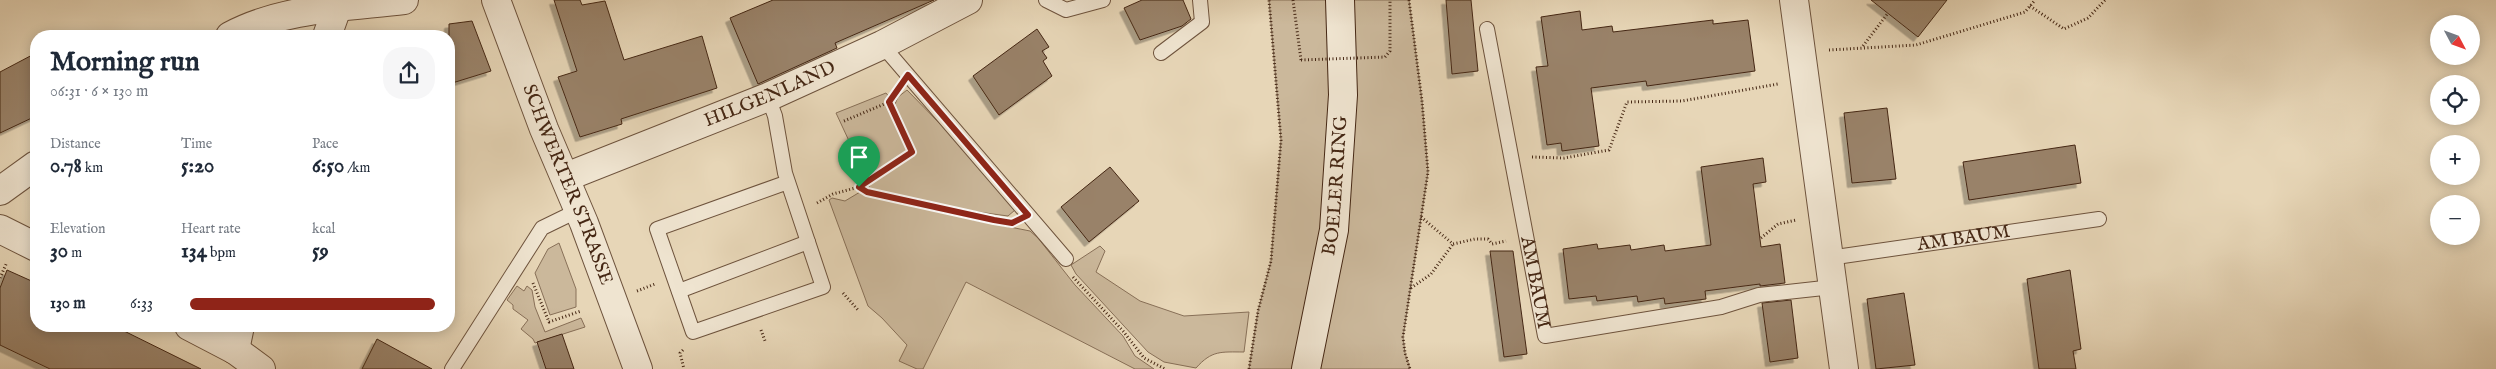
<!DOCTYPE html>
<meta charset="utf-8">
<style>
body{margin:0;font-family:"IM FELL English",serif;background:#f6f6f7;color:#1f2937;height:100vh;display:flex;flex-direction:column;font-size:19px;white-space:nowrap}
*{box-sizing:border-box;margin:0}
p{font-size:16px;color:#747a83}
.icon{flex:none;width:28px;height:28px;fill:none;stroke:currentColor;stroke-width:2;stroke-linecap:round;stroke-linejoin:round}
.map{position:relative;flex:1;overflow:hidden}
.side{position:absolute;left:30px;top:30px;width:425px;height:302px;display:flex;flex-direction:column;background:#fff;border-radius:20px;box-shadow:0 2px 12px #0003}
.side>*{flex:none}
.needle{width:32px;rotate:131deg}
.fabs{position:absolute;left:2430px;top:15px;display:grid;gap:10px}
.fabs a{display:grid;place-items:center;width:50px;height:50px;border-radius:50%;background:#fff;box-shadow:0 2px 12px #0003;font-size:25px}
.pin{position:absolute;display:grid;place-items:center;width:42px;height:42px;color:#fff;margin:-51px -21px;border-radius:50% 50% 50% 0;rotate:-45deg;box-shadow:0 0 5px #0007}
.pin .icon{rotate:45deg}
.round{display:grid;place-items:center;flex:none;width:52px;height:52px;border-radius:20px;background:#f6f6f7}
.overview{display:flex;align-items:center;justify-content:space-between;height:85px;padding:0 20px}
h1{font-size:28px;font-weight:700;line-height:38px}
.figures{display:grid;grid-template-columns:repeat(3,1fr);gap:8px;height:85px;padding:5px 20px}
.figures div{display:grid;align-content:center}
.figures b{font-size:21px;font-weight:700}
.figures small{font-size:14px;font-weight:400}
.figures p{font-size:14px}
ul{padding:0 20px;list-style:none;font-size:16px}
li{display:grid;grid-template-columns:80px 60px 1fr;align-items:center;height:38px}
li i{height:12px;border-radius:6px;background:#8f2418}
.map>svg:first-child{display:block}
</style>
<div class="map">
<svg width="2496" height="369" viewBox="0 0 2496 369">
<defs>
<filter id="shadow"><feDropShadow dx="-4.5" dy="4.5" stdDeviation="0" flood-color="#0004"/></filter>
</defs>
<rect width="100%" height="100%" fill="#e7d6b7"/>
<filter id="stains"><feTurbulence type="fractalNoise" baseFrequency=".004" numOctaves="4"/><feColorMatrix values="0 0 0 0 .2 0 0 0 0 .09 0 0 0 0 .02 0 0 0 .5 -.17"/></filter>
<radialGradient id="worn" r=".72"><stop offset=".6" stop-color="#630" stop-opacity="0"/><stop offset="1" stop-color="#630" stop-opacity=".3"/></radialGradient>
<g fill="#cbb89b" stroke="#887058">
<path d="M 1269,0 L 1409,0 L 1422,101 L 1428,172 L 1403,337 L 1405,353 L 1410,369 L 1249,369 L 1258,311 L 1271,261 L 1281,140 Z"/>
<path d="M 907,90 L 945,129 L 1015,210 L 1008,216 L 971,211 L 970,219 L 1030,231 L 1038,238 L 1075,285 L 1123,336 L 1135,356 L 1154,369 L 1135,369 L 966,282 L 923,369 L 917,369 L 899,361 L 907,345 L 882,318 L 868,306 L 829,200 L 832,198 L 845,201 L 870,186 L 836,113 L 886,93 L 895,104 L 898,97 Z"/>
<path d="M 559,243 L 576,289 L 576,307 L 550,315 L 535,273 L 548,249 Z"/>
<path d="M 1100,246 L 1105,251 L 1096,272 L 1140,301 L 1184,316 L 1249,312 L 1244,352 C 1221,352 1212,350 1196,368 L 1164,362 L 1148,352 L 1076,274 L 1071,265 Z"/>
<path d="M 517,286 L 524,291 L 527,286 L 532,290 L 535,307 L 545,332 L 581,318 L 585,327 L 535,343 L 533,339 L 521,329 L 528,320 L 513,309 L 513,305 L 507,300 Z"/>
</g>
<g fill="#998269" stroke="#452714" filter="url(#shadow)">
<path d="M 554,0 L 580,0 L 582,5 L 605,1 L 624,60 L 702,36 L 717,88 L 621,119 L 622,124 L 580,137 L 558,77 L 577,71 Z"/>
<path d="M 773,0 L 934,0 L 835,43 L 837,48 L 758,84 L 730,18 Z"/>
<path d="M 1142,0 L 1183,0 L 1191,19 L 1182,26 L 1140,40 L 1124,8 Z"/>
<path d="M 1446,0 L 1471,0 L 1478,71 L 1452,74 Z"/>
<path d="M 1871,0 L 1947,0 L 1918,37 Z"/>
<path d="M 1580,11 L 1582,30 L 1612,26 L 1613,32 L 1713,20 L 1713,24 L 1748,20 L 1755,71 L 1647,86 L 1646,81 L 1591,88 L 1599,146 L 1562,151 L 1561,143 L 1547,145 L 1536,67 L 1548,66 L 1541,17 Z"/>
<path d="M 472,21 L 491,71 L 449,84 L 449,24 Z"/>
<path d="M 1037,29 L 1049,47 L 1042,51 L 1047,58 L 1043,61 L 1052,76 L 999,115 L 973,76 Z"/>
<path d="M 36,53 L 36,116 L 0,133 L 0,72 Z"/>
<path d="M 1887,108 L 1896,179 L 1852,183 L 1844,113 Z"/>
<path d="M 2075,145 L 2081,183 L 1969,200 L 1963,162 Z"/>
<path d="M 1763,158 L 1766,182 L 1753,184 L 1761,247 L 1780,244 L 1785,283 L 1760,286 L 1760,284 L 1705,291 L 1706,299 L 1665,304 L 1664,298 L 1638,302 L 1637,296 L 1597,301 L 1596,296 L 1569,299 L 1563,249 L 1597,244 L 1598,249 L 1630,245 L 1631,250 L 1664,245 L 1665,251 L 1711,245 L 1701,167 Z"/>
<path d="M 1110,167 L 1139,201 L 1089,242 L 1061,207 Z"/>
<path d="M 1490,251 L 1513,251 L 1527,354 L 1504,357 Z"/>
<path d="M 7,270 L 36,283 L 36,326 L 114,326 L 201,369 L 50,369 L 0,345 L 0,288 Z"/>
<path d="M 2070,270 L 2081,349 L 2073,351 L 2076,369 L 2039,369 L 2027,279 Z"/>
<path d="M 1904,293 L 1915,365 L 1876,369 L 1867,299 Z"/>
<path d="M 1791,300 L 1798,358 L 1770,362 L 1762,303 Z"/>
<path d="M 562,334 L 574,369 L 546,369 L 537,342 Z"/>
<path d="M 377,339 L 432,369 L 362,369 Z"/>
</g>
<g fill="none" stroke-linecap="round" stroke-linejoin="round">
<defs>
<g id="lane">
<path d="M 1046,0 L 1066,10 L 1103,0"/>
<path id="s1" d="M 1487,29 L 1545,336 L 1721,307 L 1759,295 L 1833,287"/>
<path d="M 882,45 L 1066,259"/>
<path d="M 1161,53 L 1202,22 L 1200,0"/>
<path d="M 768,97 L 775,116 L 785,173 L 823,287 L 693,332 L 657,229 L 788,182"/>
<path id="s2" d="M 1829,258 L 2099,219"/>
<path d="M 679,291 L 808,242"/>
<path d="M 452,369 L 542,228 L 579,210"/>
</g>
<g id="street">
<path id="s3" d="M 496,0 L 544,129 L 584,223 L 638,369"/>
<path d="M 1794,0 L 1844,369"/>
<path d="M 230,36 C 282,8 346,7 404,0"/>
<path d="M 327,36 L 337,8"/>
<path id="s4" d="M 566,177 L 768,97 L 882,45 L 968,0"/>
<path d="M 0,191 L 36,165"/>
<path d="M 0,229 L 36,247"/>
<path d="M 189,326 L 235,350 L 261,369"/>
<path d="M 235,350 L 240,326"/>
</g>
<g id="secondary">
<path id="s5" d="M 1306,369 L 1334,230 L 1343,95 L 1340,0"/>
</g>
</defs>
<use href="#lane" stroke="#6e533d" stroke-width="16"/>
<use href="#street" stroke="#6e533d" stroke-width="30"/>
<use href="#secondary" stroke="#452714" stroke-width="30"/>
<g stroke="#452714" stroke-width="3" stroke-dasharray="1 2.5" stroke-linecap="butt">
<path d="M 1293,0 L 1301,60"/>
<path d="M 1409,0 L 1422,101 L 1428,172 L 1403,337 L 1405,353 L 1410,369"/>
<path d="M 2030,6 L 2064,29 L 2088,18 L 2105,0"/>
<path d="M 1863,46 L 1888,13"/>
<path d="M 1829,50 L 1916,45 L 2025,12 L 2035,0"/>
<path d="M 1385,57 L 1390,51 L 1390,0"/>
<path d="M 844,121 L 889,102"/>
<path d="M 1532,157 L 1564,158 L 1609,150 L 1627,102 L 1682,101 L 1778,84"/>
<path d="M 859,187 L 867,193 L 1006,222"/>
<path d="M 817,203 L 833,194 L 859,187 L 912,152 L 889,102 L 896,92"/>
<path d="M 1421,217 L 1453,244 L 1475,239 L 1488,239 L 1492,244 L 1506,241"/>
<path d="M 1761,238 L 1778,224 L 1796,220"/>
<path d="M 1073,277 L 1123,331 L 1144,358 L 1165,369"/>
<path d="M 0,278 L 7,262"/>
<path d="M 533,283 L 549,322 L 581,311"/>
<path d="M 1411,288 L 1431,274 L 1453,244"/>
<path d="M 637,291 L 655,284"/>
<path d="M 843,293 L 858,310"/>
<path d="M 761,330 L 765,341"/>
<path d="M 683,350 L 680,353 L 684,369"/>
<path d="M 1249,369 L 1258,311 L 1271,261 L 1281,140 L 1269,0"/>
</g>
<use href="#lane" stroke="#efe4d0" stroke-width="14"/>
<use href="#street" stroke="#efe4d0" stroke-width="28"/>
<use href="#secondary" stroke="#efe4d0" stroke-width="28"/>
<path stroke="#452714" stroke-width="3" stroke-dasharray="1 2.5" stroke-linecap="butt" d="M 1301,60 L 1385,57"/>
</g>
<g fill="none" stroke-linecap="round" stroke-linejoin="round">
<defs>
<path id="route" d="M 908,75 L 1028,215 L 1012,223 L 994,220 L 867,192 L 859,187 L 912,152 L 889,102 Z"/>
</defs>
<use href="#route" stroke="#fff" stroke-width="10"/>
<use href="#route" stroke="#8f2418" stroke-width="6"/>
</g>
<g text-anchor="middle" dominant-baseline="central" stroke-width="4.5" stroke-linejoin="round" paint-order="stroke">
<g font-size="19" fill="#452714" stroke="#efe4d0">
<text stroke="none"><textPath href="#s4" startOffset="220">HILGENLAND</textPath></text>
<text stroke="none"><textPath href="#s3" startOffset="198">SCHWERTER STRASSE</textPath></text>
<text stroke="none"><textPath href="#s5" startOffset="186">BOELER RING</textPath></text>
<text stroke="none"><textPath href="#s2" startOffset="136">AM BAUM</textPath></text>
<text stroke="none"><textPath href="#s1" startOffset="258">AM BAUM</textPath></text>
</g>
</g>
<rect width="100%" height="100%" filter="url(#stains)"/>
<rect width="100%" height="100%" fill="url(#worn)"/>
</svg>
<div class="fabs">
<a><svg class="needle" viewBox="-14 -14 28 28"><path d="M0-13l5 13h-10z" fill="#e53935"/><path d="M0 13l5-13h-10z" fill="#747a83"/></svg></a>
<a><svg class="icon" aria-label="locate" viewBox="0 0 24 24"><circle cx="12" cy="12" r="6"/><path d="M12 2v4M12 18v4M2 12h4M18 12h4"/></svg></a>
<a>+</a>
<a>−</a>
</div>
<div class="pin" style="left:859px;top:187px;background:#1e9e55"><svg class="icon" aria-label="arrive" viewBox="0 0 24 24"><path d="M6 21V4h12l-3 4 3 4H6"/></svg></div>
<section class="side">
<div class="overview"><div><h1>Morning run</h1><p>06:31 · 6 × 130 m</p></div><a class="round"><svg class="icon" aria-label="share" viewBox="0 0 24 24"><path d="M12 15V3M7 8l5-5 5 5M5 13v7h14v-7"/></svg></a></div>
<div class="figures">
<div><p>Distance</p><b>0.78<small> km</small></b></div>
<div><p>Time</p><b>5:20</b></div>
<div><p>Pace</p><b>6:50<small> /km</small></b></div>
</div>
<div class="figures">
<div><p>Elevation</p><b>30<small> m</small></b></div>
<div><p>Heart rate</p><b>134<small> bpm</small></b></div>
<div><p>kcal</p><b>59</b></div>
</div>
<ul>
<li><b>130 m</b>6:33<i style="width:100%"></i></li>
</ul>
</section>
</div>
